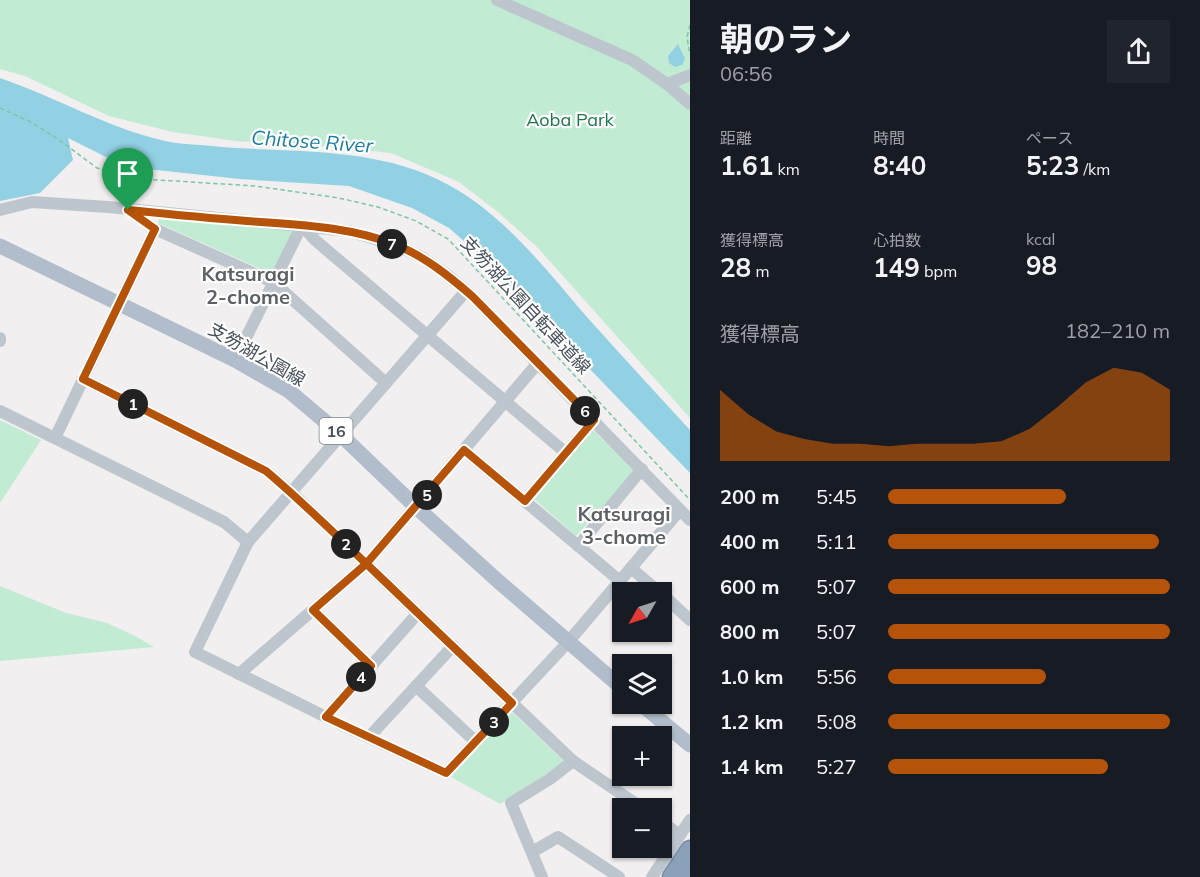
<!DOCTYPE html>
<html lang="ja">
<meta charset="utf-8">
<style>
body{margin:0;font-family:Mulish,"Noto Sans JP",sans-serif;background:#20242c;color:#f1f3f6;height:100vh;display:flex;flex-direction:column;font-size:22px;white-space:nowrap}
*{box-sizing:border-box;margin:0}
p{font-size:20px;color:#9ea1a6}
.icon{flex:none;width:33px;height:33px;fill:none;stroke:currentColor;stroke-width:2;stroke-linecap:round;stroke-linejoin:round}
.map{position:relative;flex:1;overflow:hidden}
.side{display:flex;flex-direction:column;background:#171b24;width:510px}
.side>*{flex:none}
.needle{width:39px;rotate:231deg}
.tools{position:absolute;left:612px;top:582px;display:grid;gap:12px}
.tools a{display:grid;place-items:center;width:60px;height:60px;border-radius:0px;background:#171b24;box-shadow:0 2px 4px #0004;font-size:30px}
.pin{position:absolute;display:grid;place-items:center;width:51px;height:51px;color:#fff;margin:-62px -26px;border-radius:50% 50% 50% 0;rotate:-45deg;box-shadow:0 0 6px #0007}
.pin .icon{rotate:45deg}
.km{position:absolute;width:30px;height:30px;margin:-15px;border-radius:50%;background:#222;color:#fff;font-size:16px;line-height:30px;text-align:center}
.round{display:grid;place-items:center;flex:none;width:63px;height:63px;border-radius:0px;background:#20242c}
.headline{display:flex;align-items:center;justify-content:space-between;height:102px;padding:0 30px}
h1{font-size:33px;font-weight:700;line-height:45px}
.figures{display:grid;grid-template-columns:repeat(3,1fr);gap:9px;height:102px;padding:6px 30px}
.figures div{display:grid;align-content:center}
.figures b{font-size:26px;font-weight:700}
.figures small{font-size:16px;font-weight:400}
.figures p{font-size:16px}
.chart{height:168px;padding:12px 30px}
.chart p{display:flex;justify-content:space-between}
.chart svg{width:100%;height:108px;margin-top:6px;fill:#b45309;opacity:.7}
ul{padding:0 30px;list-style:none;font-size:20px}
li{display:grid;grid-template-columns:96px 72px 1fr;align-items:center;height:45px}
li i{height:15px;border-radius:8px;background:#b45309}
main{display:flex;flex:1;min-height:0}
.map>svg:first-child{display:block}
</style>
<main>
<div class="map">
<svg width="690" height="877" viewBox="0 0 690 877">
<rect width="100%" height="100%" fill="#f1efef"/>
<g fill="#c1ebd3">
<path d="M 0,0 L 690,0 L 690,418 L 537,247 L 498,212 L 459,182 L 391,153 L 335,147 L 236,141 L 173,132 L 109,116 L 25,76 L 0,69 Z"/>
<path d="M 159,217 L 290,230 L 292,234 L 272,274 L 158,223 Z"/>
<path d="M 0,420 L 41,440 L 0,503 Z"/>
<path d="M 593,430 L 635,471 L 576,536 L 533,498 Z"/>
<path d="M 0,586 L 66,613 L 107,623 L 135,636 L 154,647 L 0,661 Z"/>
<path d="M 512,712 L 565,762 L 500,804 L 451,777 Z"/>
</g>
<g fill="#92d1e4">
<path d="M 678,44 L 685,59 L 682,65 L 675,67 L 669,63 L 668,56 Z"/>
<path d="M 0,78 C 56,97 107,128 165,141 C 177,144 189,144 201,145 C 280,154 364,144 437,179 C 500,209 542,265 586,316 C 620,354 655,392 690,430 L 690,473 L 481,256 L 449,228 L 412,208 L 349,186 L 240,179 L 147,169 L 118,163 L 68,138 L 73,160 L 40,193 L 0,201 Z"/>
</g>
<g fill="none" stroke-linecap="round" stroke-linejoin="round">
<defs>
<g id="highway">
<path d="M 672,877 L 690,850"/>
<path d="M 689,877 L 690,876"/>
</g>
</defs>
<use href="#highway" stroke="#768ba5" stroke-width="21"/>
<g stroke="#7cc6a4" stroke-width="1.5" stroke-dasharray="4.5 3" stroke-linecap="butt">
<path d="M 690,25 L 687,37 L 690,55"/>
<path d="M 0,108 L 31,122 L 58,139 L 97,168 L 126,178 L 255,186 L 339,198 L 378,207 L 416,221 L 448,239 L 690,500"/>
</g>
<g stroke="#bec6cd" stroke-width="12">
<path d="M 497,0 L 632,60 L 667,84 L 690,104"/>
<path d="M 667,84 L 690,75"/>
<path d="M 0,210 L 32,202 L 108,207 L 349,231 L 398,246 L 423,258 L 450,277 L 472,296 L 690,520"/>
<path d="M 129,210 L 155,229 L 273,282 L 386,383"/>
<path d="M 466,291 L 248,542 L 195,652 L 338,723 L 446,773 L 569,641 L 680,510"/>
<path d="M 0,338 L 0,341"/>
<path d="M 235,360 L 302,225 L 315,240 L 566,453"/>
<path d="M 83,379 L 266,471 L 291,492 L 573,761 L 642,808"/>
<path d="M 0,411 L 224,522 L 248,542"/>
<path d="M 55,438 L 155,229"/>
<path d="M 464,450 L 620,581"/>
<path d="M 525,501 L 594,420"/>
<path d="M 578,546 L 642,469"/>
<path d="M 631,568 L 659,592"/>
<path d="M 662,594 L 690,620"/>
<path d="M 313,610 L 371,666"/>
<path d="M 239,674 L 366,564 L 538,363"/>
<path d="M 416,686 L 476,742"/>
<path d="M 326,717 L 418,613"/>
<path d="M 369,737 L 453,646"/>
<path d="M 662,822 L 680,835"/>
<path d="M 532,852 L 558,837 L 619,877"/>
<path d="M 542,877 L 511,803 L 550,779 L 573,761"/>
<path d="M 652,877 L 690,820"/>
</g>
<g stroke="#b1bdcb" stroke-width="15">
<path d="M 0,246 L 235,360 L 289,391 L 341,435 L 416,507 L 498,581 L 622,688"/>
<path d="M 641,704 L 690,745"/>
</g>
<use href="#highway" stroke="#8ba0b9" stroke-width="18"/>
</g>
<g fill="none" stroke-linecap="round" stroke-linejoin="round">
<defs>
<path id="route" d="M 128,210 L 155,229 L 83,379 L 266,471 C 304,503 340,539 376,573 C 422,617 467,660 512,703 L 446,773 L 326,717 L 371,666 L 313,610 L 366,564 L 464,450 L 525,501 L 594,420 L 472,296 C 449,276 424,256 396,245 C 348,226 298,225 247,221 C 207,218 167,214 128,210"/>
</defs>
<use href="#route" stroke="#fff" stroke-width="12"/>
<use href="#route" stroke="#b45309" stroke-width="8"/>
</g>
<g text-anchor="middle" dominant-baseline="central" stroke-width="4.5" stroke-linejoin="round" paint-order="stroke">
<rect fill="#fff" stroke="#7f858c" stroke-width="1.5" x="319.5" y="418" width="33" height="26" rx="4.5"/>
<g font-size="16" font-weight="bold" fill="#48515b">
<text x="336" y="431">16</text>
</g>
<g font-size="18" fill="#1f764d" stroke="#fff">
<text x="570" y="119">Aoba Park</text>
</g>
<g font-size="18" fill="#48515b" stroke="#fff">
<text transform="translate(526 305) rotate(47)">支笏湖公園自転車道線</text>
<text transform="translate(257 354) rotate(30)">支笏湖公園線</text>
</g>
<g font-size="20" font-style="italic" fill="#187e9e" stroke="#fff">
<text transform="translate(312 141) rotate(4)">Chitose River</text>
</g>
<g font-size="20" font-weight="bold" fill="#5c5f63" stroke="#fff">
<text x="248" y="273">Katsuragi<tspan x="248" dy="23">2-chome</tspan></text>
<text x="624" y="513">Katsuragi<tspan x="624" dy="23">3-chome</tspan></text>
</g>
</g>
</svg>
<div class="tools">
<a><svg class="needle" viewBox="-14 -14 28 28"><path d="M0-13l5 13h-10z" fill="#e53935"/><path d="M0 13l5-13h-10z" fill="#9ea1a6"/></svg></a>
<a><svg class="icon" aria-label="layers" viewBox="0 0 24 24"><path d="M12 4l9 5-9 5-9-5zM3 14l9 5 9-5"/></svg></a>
<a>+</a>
<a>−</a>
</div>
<div class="pin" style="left:128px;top:210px;background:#1e9e55"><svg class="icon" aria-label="arrive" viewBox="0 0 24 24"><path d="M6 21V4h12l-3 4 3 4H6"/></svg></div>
<b class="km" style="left:133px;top:404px">1</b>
<b class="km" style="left:346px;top:544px">2</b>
<b class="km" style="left:494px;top:722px">3</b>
<b class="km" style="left:361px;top:677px">4</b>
<b class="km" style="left:427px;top:495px">5</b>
<b class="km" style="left:585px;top:411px">6</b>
<b class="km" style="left:392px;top:244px">7</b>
</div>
<section class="side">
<div class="headline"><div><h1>朝のラン</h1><p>06:56</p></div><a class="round"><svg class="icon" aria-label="share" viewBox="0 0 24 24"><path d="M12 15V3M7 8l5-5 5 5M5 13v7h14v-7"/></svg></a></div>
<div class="figures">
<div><p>距離</p><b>1.61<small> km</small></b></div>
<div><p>時間</p><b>8:40</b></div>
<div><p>ペース</p><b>5:23<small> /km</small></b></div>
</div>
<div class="figures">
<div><p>獲得標高</p><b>28<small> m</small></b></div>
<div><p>心拍数</p><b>149<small> bpm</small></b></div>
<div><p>kcal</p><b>98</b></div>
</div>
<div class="chart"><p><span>獲得標高</span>182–210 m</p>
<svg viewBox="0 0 160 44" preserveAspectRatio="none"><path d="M0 44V15L10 25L20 32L30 35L40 37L50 37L60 38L70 37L80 37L90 37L100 36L110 31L120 22L130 12L140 6L150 8L160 15V44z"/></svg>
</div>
<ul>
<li><b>200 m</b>5:45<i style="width:63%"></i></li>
<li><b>400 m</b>5:11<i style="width:96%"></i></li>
<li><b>600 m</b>5:07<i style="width:100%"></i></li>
<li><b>800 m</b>5:07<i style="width:100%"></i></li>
<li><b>1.0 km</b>5:56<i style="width:56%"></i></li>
<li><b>1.2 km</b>5:08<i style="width:100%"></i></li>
<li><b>1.4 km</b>5:27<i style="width:78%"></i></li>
</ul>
</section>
</main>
